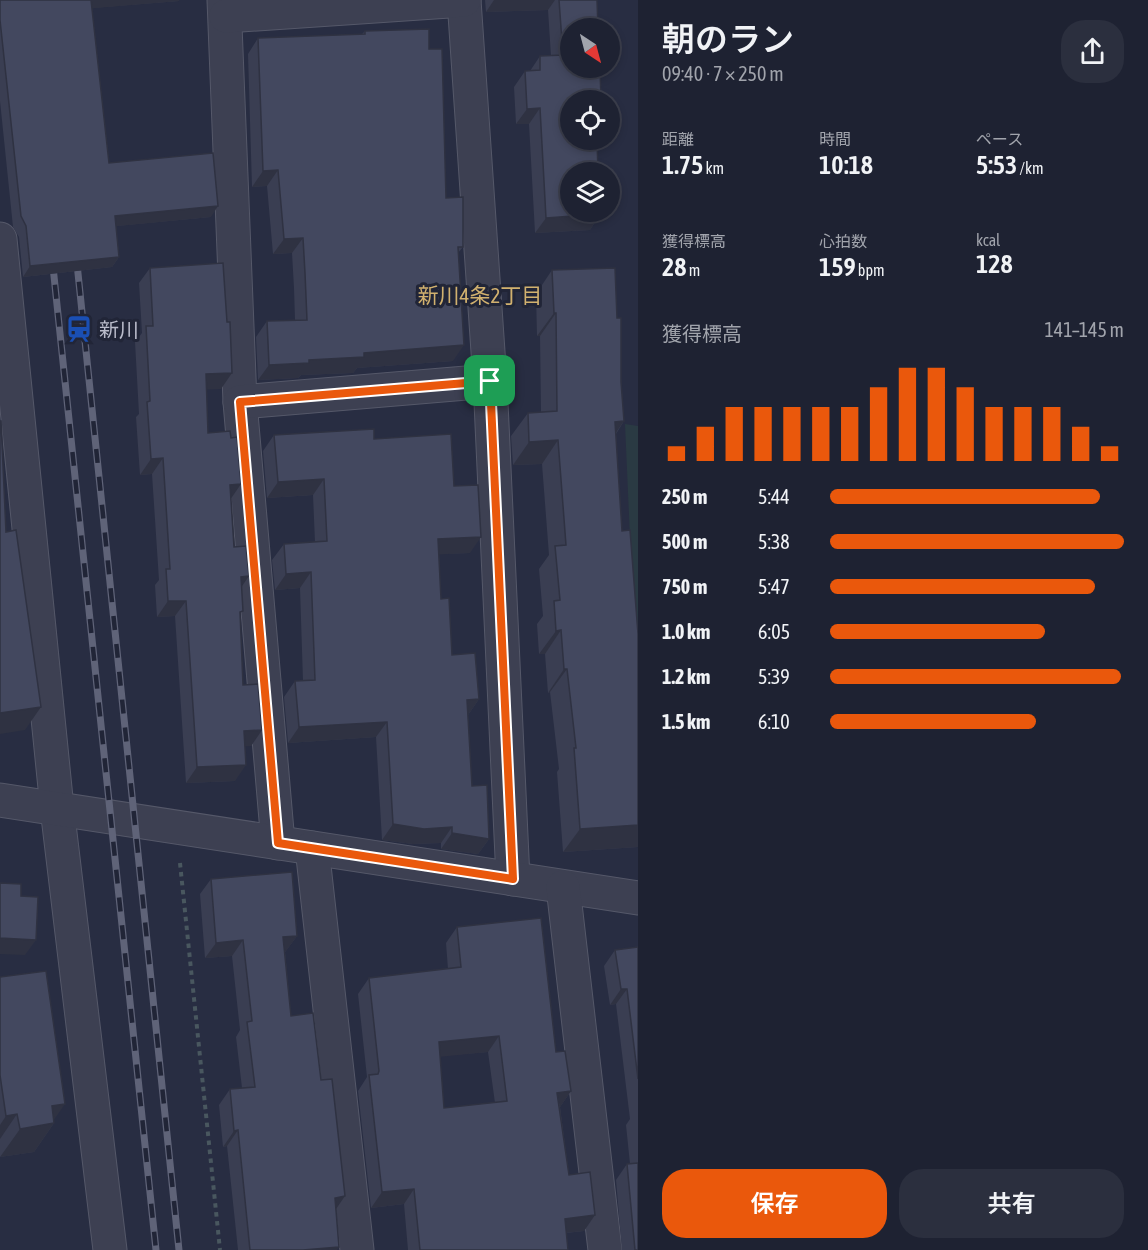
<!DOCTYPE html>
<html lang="ja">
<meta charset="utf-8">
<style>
body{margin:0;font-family:"Asap Condensed","Noto Sans JP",sans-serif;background:#2b2f3e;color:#f1f3f6;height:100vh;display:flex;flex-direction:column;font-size:22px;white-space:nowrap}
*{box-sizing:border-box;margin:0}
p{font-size:20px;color:#a1a4ac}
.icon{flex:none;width:33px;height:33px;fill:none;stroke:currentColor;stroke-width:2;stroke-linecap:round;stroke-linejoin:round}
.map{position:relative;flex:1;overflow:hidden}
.drawer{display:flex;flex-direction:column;background:#1e2232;width:510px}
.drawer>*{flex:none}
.needle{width:39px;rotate:144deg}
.fabs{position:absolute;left:560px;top:18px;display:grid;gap:12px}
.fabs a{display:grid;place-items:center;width:60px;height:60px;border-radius:50%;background:#1e2232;box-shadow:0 3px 9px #0003,0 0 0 2px #3c3f4d;font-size:30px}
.pin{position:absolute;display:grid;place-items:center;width:51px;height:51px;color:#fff;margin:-26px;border-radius:12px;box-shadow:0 3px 9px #0006}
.round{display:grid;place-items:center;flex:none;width:63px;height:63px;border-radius:24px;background:#2b2f3e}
.summary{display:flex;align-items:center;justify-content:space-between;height:102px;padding:0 24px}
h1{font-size:33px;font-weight:600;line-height:45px}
.metrics{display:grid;grid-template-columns:repeat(3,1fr);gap:9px;height:102px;padding:6px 24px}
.metrics div{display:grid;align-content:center}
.metrics b{font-size:26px;font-weight:600}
.metrics small{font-size:16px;font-weight:400}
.metrics p{font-size:16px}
.chart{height:168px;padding:12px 24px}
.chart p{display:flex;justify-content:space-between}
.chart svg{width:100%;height:108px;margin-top:6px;stroke:#ea580c;stroke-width:6}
.button{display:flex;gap:12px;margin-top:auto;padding:12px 24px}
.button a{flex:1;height:69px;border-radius:24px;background:#ea580c;color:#fff;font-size:24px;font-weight:600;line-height:69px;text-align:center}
.button a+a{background:#2b2f3e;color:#f1f3f6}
ul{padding:0 24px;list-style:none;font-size:20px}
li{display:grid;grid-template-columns:96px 72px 1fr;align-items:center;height:45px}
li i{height:15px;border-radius:8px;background:#ea580c}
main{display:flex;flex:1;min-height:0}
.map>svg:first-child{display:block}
</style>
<main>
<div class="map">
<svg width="638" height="1250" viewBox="0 0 638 1250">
<rect width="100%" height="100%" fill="#282d42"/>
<path fill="#2a3a43" d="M 625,424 L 638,426 L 638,630 L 634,629 Z"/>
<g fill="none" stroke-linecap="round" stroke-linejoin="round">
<defs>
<g id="minor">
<path d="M 224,0 L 240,402 L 278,843"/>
<path d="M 464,0 L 490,381 L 513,879"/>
<path d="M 226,16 L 464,0"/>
<path d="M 0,239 L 57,808 L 110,1250"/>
<path d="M 240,402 L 490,381"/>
<path d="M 0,800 L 638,898"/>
<path d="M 312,848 L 357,1250"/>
<path d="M 563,887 L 605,1250"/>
</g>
</defs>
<use href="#minor" stroke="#555869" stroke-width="35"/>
<path stroke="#49575f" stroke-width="4" stroke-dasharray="4.5 4.5" stroke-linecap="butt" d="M 180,863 L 220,1250"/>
<use href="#minor" stroke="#3d4052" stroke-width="33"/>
<defs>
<g id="rail">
<path d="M 76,254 L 179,1250"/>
<path d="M 52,257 L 156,1250"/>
</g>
</defs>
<use href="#rail" stroke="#5f6378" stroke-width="7"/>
<use href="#rail" stroke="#212537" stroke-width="4.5" stroke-dasharray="14" stroke-linecap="butt"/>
</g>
<g fill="#3a3e52" fill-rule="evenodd">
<path d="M 0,0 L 179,1 L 92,8 L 109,163 L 211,217 L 116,226 L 119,257 L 112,267 L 23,277 L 19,237 L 13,227 L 0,101 Z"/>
<path d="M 485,0 L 597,0 L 570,100 L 600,214 L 590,230 L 535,233 L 529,124 L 516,124 L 514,87 L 525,71 L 530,71 L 540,56 L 551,56 L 548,10 L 486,12 Z"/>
<path d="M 365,31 L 429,49 L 446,198 L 463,247 L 458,253 L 453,361 L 357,368 L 353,373 L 301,375 L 298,378 L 258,380 L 256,337 L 267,321 L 295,320 L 294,288 L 292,253 L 273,254 L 267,186 L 252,187 L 248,54 L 258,38 L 362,34 Z"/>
<path d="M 150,268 L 221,389 L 206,389 L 208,433 L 231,498 L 234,547 L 242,586 L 240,616 L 243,685 L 262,730 L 251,746 L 245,746 L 235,781 L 186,783 L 175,616 L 157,617 L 155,585 L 159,580 L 152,474 L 140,475 L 136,417 L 139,414 L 135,342 L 142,333 L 139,283 Z"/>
<path d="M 552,270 L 617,318 L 624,421 L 616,434 L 638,847 L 563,852 L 557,772 L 559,769 L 550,692 L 548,693 L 545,654 L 539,654 L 537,624 L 543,616 L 539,569 L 549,555 L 542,464 L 513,465 L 511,436 L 528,413 L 541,412 L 540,336 L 537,336 L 536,294 Z"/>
<path d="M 274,435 L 374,439 L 454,486 L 470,553 L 439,554 L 441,599 L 452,655 L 479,699 L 468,715 L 472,786 L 489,839 L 478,854 L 441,849 L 441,843 L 413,844 L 382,840 L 376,737 L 288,743 L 284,697 L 295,681 L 303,681 L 300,588 L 275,590 L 272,560 L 284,544 L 315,542 L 313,495 L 267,498 L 263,451 Z"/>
<path d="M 211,879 L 297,936 L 285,952 L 291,1016 L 336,1210 L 337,1250 L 238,1250 L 227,1146 L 223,1147 L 219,1105 L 230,1089 L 242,1088 L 236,1037 L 240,1030 L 232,956 L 205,958 L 200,894 Z"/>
<path d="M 457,927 L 556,1052 L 571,1091 L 560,1107 L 569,1175 L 595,1215 L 584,1231 L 566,1233 L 568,1250 L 408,1250 L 404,1204 L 371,1208 L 358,1091 L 367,1077 L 358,994 L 369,978 L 448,969 L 446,943 ZM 488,1052 L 495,1103 L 444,1108 L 440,1056 Z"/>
<path d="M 638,947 L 638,1250 L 622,1250 L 616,1180 L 627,1164 L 630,1164 L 626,1125 L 630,1119 L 616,1004 L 610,1005 L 604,966 L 615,950 Z"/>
<path d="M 0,977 L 54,1123 L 34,1152 L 0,1157 Z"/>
</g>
<g fill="#2f3242">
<path d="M 90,0 L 179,0 L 179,1 L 84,9 Z"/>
<path d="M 494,0 L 555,0 L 548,10 L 486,12 Z"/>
<path d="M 540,108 L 529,124 L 516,124 L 527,109 Z"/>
<path d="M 278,170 L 267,186 L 252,187 L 263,171 Z"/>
<path d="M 218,206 L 211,217 L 108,227 L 115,216 Z"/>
<path d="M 600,214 L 590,230 L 535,233 L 546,218 Z"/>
<path d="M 303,238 L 292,253 L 273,254 L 284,239 Z"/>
<path d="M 119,257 L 112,267 L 23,277 L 30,266 Z"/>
<path d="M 554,313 L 556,313 L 540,336 L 537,336 Z"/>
<path d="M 464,345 L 453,361 L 357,368 L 353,373 L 301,375 L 298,378 L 258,380 L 269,365 L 364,353 Z"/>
<path d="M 232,373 L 221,389 L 195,390 L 206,374 Z"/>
<path d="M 624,421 L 608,444 L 615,422 Z"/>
<path d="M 558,440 L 542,464 L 513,465 L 529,442 Z"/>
<path d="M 163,458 L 152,474 L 140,475 L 151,459 Z"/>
<path d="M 324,479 L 313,495 L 267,498 L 278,482 Z"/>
<path d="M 241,484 L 230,500 L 230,485 Z"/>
<path d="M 481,537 L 470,553 L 427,555 L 438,539 Z"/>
<path d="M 311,572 L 300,588 L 275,590 L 286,574 Z"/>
<path d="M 249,576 L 238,592 L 241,577 Z"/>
<path d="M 168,601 L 186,601 L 175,616 L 157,617 Z"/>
<path d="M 561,630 L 545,654 L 539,654 L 556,631 Z"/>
<path d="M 564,669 L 567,669 L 550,692 L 548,693 Z"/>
<path d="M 479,699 L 468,715 L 455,716 L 467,700 Z"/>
<path d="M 41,707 L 25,730 L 0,734 L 0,713 Z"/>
<path d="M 387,722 L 376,737 L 288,743 L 299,727 Z"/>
<path d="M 262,730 L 251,746 L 233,747 L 244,731 Z"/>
<path d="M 246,765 L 235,781 L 186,783 L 197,767 Z"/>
<path d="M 393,824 L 452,827 L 441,843 L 413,844 L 382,840 Z"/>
<path d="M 638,825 L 638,847 L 563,852 L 580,829 Z"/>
<path d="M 452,833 L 489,839 L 478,854 L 441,849 Z"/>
<path d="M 297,936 L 286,951 L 272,953 L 283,937 Z"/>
<path d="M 0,938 L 36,940 L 25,955 L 0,954 Z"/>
<path d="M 243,940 L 232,956 L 205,958 L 216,943 Z"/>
<path d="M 621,989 L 627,989 L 616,1004 L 610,1005 Z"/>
<path d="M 499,1036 L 488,1052 L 428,1058 L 439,1042 Z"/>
<path d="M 571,1091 L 560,1107 L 557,1093 Z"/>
<path d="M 65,1104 L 51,1124 L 54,1123 L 34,1152 L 0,1157 L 20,1129 L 52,1106 Z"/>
<path d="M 17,1114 L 0,1139 L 0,1125 L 6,1116 Z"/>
<path d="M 238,1130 L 227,1146 L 223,1147 L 234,1131 Z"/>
<path d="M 414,1189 L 404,1204 L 371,1208 L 382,1192 Z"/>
<path d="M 345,1196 L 334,1212 L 335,1198 Z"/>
<path d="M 595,1215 L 584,1231 L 554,1234 L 565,1219 Z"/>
<path d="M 339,1247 L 337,1250 L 303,1250 Z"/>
</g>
<g fill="#43485f" stroke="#2f3242" stroke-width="1.5" fill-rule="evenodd">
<path d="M 0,0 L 91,0 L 109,163 L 213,153 L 218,206 L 115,216 L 119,257 L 30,266 L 26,226 L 21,216 L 0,20 Z"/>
<path d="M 559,0 L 597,0 L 598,28 L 570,28 L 570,68 L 600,68 L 601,100 L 570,100 L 570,140 L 597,140 L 598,172 L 570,172 L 570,212 L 600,212 L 600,214 L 546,218 L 540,108 L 527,109 L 525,71 L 540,70 L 540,56 L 563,55 Z"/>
<path d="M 429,29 L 429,49 L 442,49 L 446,198 L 463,197 L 463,247 L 458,247 L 464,345 L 364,353 L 364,357 L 309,360 L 309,363 L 269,365 L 267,321 L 307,320 L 305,273 L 303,238 L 284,239 L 278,170 L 263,171 L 258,38 L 365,34 L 365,31 Z"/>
<path d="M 223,263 L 227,322 L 230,322 L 232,373 L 206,374 L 208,433 L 230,431 L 231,438 L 237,437 L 241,484 L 230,485 L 234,547 L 246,546 L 249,576 L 241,577 L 243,611 L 240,612 L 243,685 L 258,684 L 262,730 L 244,731 L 246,765 L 197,767 L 186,601 L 168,601 L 166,569 L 170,569 L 163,458 L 151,459 L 147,402 L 150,401 L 146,326 L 153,326 L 150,268 Z"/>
<path d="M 615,268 L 617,318 L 621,318 L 621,382 L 624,421 L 615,422 L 622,531 L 630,530 L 638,634 L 638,825 L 580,829 L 574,748 L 576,748 L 567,669 L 564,669 L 561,630 L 556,631 L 554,601 L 560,600 L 555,546 L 566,545 L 558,440 L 529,442 L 528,413 L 557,411 L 556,313 L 554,313 L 552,270 Z"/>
<path d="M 0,421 L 1,421 L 6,532 L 16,530 L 41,707 L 0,713 Z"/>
<path d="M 374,429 L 374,439 L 451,434 L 454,486 L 478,485 L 481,537 L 438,539 L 441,599 L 449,598 L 452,655 L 475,653 L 479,699 L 467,700 L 472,786 L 487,785 L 489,839 L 452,833 L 452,827 L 424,829 L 393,824 L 387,722 L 299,727 L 295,681 L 315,680 L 311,572 L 286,574 L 284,544 L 327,541 L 324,479 L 278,482 L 274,435 Z"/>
<path d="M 292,872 L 297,936 L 283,937 L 291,1016 L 313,1013 L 321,1080 L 332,1079 L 345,1196 L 335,1198 L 339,1247 L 303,1250 L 250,1250 L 238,1130 L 234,1131 L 230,1089 L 255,1087 L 247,1022 L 252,1021 L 243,940 L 216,943 L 211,879 Z"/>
<path d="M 0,883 L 21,884 L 21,896 L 38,897 L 36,940 L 0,938 Z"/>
<path d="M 541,918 L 556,1052 L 565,1051 L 571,1091 L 557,1093 L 569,1175 L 590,1172 L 595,1215 L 565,1219 L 568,1250 L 420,1250 L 414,1189 L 382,1192 L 369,1075 L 378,1074 L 379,1071 L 369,978 L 461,967 L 457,927 ZM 499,1036 L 507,1101 L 444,1108 L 439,1042 Z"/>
<path d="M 638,947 L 638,1079 L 627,989 L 621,989 L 615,950 Z"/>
<path d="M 46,971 L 65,1104 L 52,1106 L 54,1123 L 20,1129 L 17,1114 L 6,1116 L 0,1075 L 0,977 Z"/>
<path d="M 638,1163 L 638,1250 L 635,1250 L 627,1164 Z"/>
</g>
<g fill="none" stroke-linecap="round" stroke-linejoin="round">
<defs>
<path id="route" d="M 490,381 L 513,879 L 278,843 L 240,402 Z"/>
</defs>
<use href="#route" stroke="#fff" stroke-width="12"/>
<use href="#route" stroke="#ea580c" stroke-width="8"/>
</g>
<defs>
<symbol id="station-bare" viewBox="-9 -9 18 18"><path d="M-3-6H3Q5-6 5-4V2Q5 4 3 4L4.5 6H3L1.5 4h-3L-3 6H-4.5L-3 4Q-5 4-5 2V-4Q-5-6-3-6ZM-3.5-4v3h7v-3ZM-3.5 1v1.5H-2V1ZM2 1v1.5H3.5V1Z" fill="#1a4fb4" stroke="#212537" stroke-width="2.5" paint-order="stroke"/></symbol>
</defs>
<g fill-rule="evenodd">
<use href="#station-bare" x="60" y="310" width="38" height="38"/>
</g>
<g text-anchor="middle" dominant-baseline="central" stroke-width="6" stroke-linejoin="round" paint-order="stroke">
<g font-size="20" fill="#babccb" stroke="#212537" text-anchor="start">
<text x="99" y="329">新川</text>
</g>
<g font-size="21" fill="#d1b16f" stroke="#212537">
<text x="480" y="295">新川4条2丁目</text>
</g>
</g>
</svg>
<div class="fabs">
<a><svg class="needle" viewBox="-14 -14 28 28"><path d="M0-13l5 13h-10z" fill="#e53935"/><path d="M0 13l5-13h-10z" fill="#a1a4ac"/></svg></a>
<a><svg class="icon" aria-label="locate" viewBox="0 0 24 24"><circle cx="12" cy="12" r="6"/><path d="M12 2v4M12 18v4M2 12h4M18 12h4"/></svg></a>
<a><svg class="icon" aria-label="layers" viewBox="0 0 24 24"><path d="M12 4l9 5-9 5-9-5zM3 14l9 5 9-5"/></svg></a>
</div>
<div class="pin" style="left:490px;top:381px;background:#1e9e55"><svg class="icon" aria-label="arrive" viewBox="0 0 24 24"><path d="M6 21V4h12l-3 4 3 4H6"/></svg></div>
</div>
<section class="drawer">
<div class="summary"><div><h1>朝のラン</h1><p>09:40 · 7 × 250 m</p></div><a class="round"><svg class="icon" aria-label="share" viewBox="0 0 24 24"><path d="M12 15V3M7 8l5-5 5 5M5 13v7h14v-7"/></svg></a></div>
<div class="metrics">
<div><p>距離</p><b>1.75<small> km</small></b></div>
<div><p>時間</p><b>10:18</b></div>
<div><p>ペース</p><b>5:53<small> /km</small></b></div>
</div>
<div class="metrics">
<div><p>獲得標高</p><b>28<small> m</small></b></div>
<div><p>心拍数</p><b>159<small> bpm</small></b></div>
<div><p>kcal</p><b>128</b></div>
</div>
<div class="chart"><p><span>獲得標高</span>141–145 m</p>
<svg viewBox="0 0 160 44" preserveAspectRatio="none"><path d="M5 44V38M15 44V30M25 44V22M35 44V22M45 44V22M55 44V22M65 44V22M75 44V14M85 44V6M95 44V6M105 44V14M115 44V22M125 44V22M135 44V22M145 44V30M155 44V38"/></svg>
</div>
<ul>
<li><b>250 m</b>5:44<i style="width:92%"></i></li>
<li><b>500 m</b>5:38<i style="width:100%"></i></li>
<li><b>750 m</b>5:47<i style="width:90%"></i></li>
<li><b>1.0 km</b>6:05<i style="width:73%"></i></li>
<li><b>1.2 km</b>5:39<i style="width:99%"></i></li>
<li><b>1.5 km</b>6:10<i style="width:70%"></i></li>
</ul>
<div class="button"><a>保存</a><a>共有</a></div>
</section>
</main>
